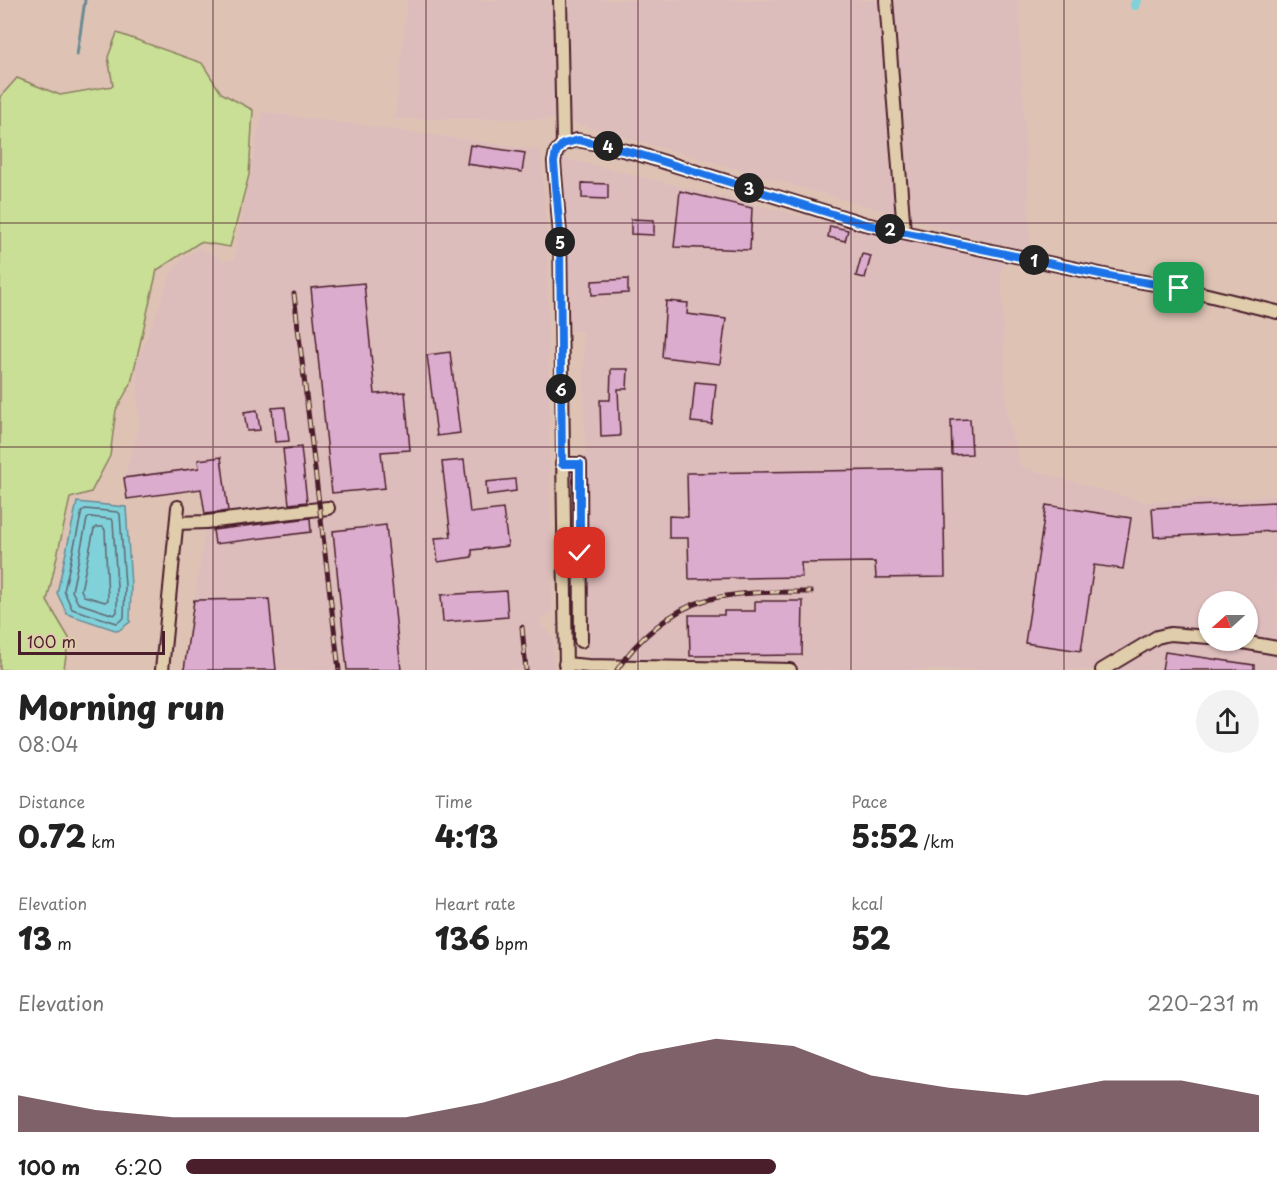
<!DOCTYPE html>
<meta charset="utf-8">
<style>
body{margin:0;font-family:"Playpen Sans",sans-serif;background:#f2f2f2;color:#222;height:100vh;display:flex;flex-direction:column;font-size:22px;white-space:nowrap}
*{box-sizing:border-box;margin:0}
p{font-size:20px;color:#767676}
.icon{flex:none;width:33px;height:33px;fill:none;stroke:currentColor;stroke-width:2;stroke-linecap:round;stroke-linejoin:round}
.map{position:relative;height:670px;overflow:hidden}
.drawer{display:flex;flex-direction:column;background:#fff;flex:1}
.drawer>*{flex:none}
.needle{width:39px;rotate:249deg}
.controls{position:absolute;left:1198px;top:591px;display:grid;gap:12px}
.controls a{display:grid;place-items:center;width:60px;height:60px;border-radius:50%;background:#fff;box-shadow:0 2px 4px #0004;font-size:30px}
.scale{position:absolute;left:18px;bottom:15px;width:147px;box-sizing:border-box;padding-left:6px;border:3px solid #4a1f2b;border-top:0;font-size:16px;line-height:21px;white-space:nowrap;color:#4a1f2b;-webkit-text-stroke:4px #e0cdab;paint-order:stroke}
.pin{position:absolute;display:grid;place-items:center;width:51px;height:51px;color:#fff;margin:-26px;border-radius:12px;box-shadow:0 3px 9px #0006}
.km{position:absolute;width:30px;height:30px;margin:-15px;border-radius:50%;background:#222;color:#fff;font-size:16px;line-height:30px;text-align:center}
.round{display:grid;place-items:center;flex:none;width:63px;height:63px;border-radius:32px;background:#f2f2f2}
.headline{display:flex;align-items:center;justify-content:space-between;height:102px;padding:0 18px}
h1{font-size:33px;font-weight:800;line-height:45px}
.metrics{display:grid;grid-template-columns:repeat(3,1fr);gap:9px;height:102px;padding:6px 18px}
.metrics div{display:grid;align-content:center}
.metrics b{font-size:30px;font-weight:800}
.metrics small{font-size:16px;font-weight:400}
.metrics p{font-size:16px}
.chart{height:168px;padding:12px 18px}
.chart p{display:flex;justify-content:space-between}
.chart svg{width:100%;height:108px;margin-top:6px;fill:#4a1f2b;opacity:.7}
ul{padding:0 18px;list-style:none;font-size:20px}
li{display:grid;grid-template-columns:96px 72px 1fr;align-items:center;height:45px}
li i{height:15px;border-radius:8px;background:#4a1f2b}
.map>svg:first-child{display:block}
</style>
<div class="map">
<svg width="1277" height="670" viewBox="0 0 1277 670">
<rect width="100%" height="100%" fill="#dec3b5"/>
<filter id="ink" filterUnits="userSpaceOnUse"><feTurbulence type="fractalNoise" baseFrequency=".0167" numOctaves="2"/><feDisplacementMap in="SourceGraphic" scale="12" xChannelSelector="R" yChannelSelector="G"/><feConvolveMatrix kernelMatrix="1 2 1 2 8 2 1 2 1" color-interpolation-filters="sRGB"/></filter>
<g filter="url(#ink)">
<g fill="#ddbcbc" fill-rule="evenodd">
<path d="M 407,0 L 1018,0 L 1031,253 L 561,119 L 395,119 Z"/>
<path d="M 262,112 L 541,150 L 547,236 L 552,613 L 540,619 L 541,626 L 553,636 L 554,670 L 184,670 L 206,522 L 201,489 L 127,499 L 124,478 L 139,429 L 137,364 L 170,276 L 183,258 L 200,248 L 223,261 L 234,260 Z"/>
<path d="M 563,158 L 858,230 L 1006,262 L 1001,271 L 1007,417 L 1021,467 L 1144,502 L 1277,496 L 1277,670 L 588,670 L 583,331 L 570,331 L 568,234 ZM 1209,602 L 1248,602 L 1248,640 L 1209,640 Z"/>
</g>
<path fill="#c9df95" stroke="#8a7f60" stroke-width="1.5" d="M 117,33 L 202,63 L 221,93 L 253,110 L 249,175 L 230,247 L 200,242 L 157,270 L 131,383 L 116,410 L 110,456 L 91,492 L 70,498 L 47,601 L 69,638 L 64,668 L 69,670 L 0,670 L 0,97 L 17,78 L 60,95 L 113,86 L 108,57 Z"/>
<path fill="#80d1da" stroke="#6a8a94" stroke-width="1.5" d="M 77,502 L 126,507 L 131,586 L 130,622 L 118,631 L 67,614 L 57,593 Z"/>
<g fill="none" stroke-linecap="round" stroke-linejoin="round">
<g stroke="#606671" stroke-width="1.5">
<path d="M 85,509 L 118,512 L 120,514 L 125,586 L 124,618 L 117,623 L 72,609 L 64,591 L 82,511 Z"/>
<path d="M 90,517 L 111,519 L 113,521 L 117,586 L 117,612 L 114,615 L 78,603 L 72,591 L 87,519 Z"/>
<path d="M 97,527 L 103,527 L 105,530 L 108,600 L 105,602 L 84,596 L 81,590 L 94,529 Z"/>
</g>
<path stroke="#6a8a94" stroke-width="3" d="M 77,55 L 85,0"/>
<path stroke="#80d1da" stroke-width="10" d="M 1135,5 L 1137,0"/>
</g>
<g fill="#dbaccd" stroke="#4a1f2b" stroke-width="1.5">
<path d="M 470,145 L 525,153 L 522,172 L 467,164 Z"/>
<path d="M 582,183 L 608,184 L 608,199 L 582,198 Z"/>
<path d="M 680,191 L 752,208 L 750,250 L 674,247 Z"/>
<path d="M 631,219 L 654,220 L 654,235 L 631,234 Z"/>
<path d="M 830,226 L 848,230 L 845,241 L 828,237 Z"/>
<path d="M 862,254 L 871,256 L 865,278 L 856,276 Z"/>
<path d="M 628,279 L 628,293 L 592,295 L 592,281 Z"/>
<path d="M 364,283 L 375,394 L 405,392 L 410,450 L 381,452 L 385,488 L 332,493 L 311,288 Z"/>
<path d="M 666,301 L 688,303 L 687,314 L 726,319 L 720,364 L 662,357 Z"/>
<path d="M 450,352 L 460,433 L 437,436 L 427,355 Z"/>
<path d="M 611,369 L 628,369 L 627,389 L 618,389 L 620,436 L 601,437 L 600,400 L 610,400 Z"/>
<path d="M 695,382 L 716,384 L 712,424 L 691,422 Z"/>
<path d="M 285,407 L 289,441 L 275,442 L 272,408 Z"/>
<path d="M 257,410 L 260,430 L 247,431 L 244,412 Z"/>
<path d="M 970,419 L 972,454 L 952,455 L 951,420 Z"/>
<path d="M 301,447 L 307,502 L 289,504 L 283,449 Z"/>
<path d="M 221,457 L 228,511 L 205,514 L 201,489 L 127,499 L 124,478 L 199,468 L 198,460 Z"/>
<path d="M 464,460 L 470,513 L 503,509 L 508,546 L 472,550 L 472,557 L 438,562 L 435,538 L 451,537 L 442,462 Z"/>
<path d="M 943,469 L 945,577 L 876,578 L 875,562 L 801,563 L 802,577 L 689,579 L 688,538 L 669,538 L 669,516 L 688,517 L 687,473 Z"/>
<path d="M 515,479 L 516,491 L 487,495 L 486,482 Z"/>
<path d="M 1275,502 L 1276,531 L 1154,537 L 1152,508 Z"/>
<path d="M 1046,505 L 1131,518 L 1123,569 L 1094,565 L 1081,651 L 1025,643 Z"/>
<path d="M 310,518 L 311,532 L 215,544 L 213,530 Z"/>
<path d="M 386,525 L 401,670 L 347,670 L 333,531 Z"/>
<path d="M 506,591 L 508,617 L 443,622 L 441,595 Z"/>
<path d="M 269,599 L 276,670 L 184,670 L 194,600 Z"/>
<path d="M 755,601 L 803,601 L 802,655 L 690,656 L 689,615 L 724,615 L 724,611 L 755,611 Z"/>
<path d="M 1165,652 L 1254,665 L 1254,670 L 1162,670 Z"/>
</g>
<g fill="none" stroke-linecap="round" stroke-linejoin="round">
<defs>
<g id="minor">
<path d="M 560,0 L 563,144"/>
<path d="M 886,0 L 904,232"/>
<path d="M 562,464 L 580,464 L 581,641"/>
<path d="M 177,523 L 206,522 L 328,508"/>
<path d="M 1231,640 L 1277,648"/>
<path d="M 565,664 L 588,666 L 790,670"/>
<path d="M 162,670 L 178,507"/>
<path d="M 566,670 L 560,234 L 554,162 L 556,152 L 563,144 L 577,140 L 598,144 L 635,153 L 865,224 L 1114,277 L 1179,288 L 1277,312"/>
<path d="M 1102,670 L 1157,637 L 1170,634 L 1209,637"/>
</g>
</defs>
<use href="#minor" stroke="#4a1f2b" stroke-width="16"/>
<use href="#minor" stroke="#e0cdab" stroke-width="12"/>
<defs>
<g id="rail">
<path d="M 294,294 L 339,670"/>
<path d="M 522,627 L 526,670"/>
<path d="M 617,670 C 636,640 671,610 706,600 C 740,591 777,592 811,592"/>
</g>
</defs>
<use href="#rail" stroke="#4a1f2b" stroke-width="5"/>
<use href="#rail" stroke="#e0cdab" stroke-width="3" stroke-dasharray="9" stroke-linecap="butt"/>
</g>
</g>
<g fill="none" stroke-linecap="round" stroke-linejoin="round" filter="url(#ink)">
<defs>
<path id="route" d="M 580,553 L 580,464 L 562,464 L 560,234 L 554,162 L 556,152 L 563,144 L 578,140 L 598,144 L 635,153 L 865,224 L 1114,277 L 1179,288"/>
</defs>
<use href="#route" stroke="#fff" stroke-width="12"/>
<use href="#route" stroke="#1a73e8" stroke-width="8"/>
</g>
<path fill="none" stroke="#4a1f2b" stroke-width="1.5" stroke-opacity="0.55" d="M 213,0 L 213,670M 426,0 L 426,670M 638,0 L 638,670M 851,0 L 851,670M 1064,0 L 1064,670M 0,223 L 1277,223M 0,447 L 1277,447"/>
</svg>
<div class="controls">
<a><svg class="needle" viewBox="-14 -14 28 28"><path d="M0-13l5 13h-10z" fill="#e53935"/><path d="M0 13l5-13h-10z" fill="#767676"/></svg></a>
</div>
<div class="scale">100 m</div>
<div class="pin" style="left:1179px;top:288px;background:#1e9e55"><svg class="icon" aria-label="arrive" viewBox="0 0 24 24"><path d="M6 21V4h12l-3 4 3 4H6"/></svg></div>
<div class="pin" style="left:580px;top:553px;background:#d93025"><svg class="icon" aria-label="check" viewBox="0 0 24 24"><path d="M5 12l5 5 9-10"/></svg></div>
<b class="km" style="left:1034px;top:260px">1</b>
<b class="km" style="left:890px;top:229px">2</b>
<b class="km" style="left:749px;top:188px">3</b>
<b class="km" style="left:608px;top:146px">4</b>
<b class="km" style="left:560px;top:242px">5</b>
<b class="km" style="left:561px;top:389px">6</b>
</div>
<section class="drawer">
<div class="headline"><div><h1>Morning run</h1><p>08:04</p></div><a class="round"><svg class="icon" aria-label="share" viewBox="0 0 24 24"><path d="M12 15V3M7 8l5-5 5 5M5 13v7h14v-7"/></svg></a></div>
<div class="metrics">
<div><p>Distance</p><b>0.72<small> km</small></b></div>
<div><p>Time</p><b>4:13</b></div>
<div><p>Pace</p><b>5:52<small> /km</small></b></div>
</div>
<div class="metrics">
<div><p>Elevation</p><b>13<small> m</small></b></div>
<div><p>Heart rate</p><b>136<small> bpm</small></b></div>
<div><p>kcal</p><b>52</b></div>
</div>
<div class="chart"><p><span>Elevation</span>220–231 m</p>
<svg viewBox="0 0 160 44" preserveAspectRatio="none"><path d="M0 44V29L10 35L20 38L30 38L40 38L50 38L60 32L70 23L80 12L90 6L100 9L110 21L120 26L130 29L140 23L150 23L160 29V44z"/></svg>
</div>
<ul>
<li><b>100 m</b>6:20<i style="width:55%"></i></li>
</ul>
</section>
